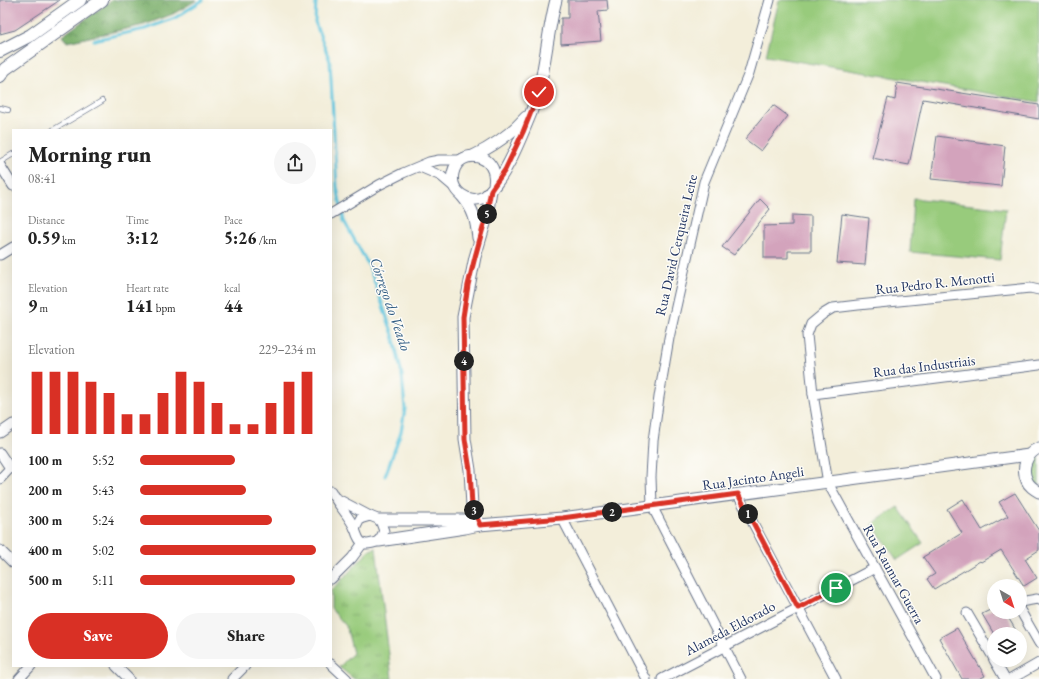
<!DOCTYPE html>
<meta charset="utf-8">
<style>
body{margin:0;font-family:"EB Garamond",serif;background:#f6f6f6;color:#222;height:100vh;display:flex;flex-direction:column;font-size:15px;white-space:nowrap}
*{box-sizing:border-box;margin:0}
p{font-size:13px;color:#767676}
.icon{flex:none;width:22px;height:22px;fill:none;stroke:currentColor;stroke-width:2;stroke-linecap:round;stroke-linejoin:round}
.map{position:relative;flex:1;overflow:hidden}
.details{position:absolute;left:12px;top:129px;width:320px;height:538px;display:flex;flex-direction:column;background:#fff;border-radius:0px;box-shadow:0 4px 16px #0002}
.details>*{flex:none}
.needle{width:26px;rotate:141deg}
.buttons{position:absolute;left:987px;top:579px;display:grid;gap:8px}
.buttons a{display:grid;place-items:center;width:40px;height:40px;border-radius:50%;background:#fff;box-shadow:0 4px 16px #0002;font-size:20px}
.pin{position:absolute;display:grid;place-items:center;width:34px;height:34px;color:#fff;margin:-17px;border:2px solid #fff;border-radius:50%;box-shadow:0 1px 4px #0007}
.km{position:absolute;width:20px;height:20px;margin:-10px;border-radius:50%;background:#222;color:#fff;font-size:11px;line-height:20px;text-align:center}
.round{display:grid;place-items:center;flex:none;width:42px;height:42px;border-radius:21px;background:#f6f6f6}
.summary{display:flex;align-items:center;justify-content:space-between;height:68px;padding:0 16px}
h1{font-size:22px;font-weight:800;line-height:30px}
.metrics{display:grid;grid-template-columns:repeat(3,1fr);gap:6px;height:68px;padding:4px 16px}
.metrics div{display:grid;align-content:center}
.metrics b{font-size:17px;font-weight:800}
.metrics small{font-size:11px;font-weight:400}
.metrics p{font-size:11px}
.chart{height:112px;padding:8px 16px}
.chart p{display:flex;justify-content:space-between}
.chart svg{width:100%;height:72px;margin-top:4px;stroke:#d93025;stroke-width:6}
.primary-button{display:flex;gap:8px;margin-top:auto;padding:8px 16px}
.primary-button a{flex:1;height:46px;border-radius:24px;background:#d93025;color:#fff;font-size:16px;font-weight:800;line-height:46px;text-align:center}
.primary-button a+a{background:#f6f6f6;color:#222}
ul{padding:0 16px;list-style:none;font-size:13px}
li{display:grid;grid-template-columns:64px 48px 1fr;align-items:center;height:30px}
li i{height:10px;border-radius:5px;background:#d93025}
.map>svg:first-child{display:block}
</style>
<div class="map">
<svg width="1039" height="679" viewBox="0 0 1039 679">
<defs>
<pattern id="forest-crowns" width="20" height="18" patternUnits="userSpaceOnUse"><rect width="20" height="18" fill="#7aaf6b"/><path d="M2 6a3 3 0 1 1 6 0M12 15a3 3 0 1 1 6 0" fill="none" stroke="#638f5b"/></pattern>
<pattern id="park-tufts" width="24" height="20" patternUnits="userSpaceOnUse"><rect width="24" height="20" fill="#98cb7b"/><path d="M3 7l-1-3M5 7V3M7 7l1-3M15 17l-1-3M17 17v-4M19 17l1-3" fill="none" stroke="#7ba568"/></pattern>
</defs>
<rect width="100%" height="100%" fill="#fdfcf7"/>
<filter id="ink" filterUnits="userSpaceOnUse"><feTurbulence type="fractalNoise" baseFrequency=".025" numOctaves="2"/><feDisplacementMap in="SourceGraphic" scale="8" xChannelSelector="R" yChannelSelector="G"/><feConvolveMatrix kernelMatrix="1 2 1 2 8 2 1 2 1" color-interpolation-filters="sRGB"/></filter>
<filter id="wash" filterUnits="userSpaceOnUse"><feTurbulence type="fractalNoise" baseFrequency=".012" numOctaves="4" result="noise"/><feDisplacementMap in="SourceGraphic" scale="16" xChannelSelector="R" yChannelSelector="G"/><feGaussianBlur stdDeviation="0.9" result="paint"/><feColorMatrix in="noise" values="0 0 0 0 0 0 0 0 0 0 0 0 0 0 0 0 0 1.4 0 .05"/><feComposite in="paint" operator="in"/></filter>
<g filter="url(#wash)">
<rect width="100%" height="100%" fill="#f3eeda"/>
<g fill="#98cb7b" stroke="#5a7d6c">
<path d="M 779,0 L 1039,0 L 1039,102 L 766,56 Z"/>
<path d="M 913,198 L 1006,209 L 1000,260 L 910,252 Z"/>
<path d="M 1039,458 L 1039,486 C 1027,479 1027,465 1039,458 Z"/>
<path d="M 898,507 L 923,543 L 897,560 L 872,524 Z"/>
</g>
<path fill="url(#forest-crowns)" stroke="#4a6f64" d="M 112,0 L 197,0 L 173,14 L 144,25 L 67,42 L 62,36 Z"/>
<path fill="url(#park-tufts)" stroke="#5a7d6c" d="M 376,548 L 392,679 L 354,679 L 339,667 L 353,653 L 346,626 L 331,609 L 331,591 L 370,550 Z"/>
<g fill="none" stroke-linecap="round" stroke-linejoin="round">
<g stroke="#60c5de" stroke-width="3">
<path d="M 316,0 L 315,22 L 330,61 L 337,187 L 344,221 L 369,266 L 393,335 L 402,375 L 405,409 L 401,432 L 385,476"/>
<path d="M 94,40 L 145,29 L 175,18 L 203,0"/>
</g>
</g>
<g id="blocks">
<g fill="#d3a3bc">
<path d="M 0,0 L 60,0 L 15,30 L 0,34 Z"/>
<path d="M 568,0 L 607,0 L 608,10 L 598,11 L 601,41 L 561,44 L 561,18 L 568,18 Z"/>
<path d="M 897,83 L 1039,105 L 1039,119 L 923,99 L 909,165 L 872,158 L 888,98 L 895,100 Z"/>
<path d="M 773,105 L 788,116 L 761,151 L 745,139 Z"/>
<path d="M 937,136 L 1005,146 L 1001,186 L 931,179 Z"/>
<path d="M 760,199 L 770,209 L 734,255 L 722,247 Z"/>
<path d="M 842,214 L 869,218 L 865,265 L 837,263 Z"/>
<path d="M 792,215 L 811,216 L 811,251 L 788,251 L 788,258 L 764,258 L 764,226 L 792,225 Z"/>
<path d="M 1015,493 L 1039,531 L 1039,550 L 1025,559 L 1037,578 L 1024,586 L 1001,550 L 981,562 L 980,561 L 934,589 L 927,579 L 935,574 L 923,557 L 962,533 L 947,509 L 963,499 L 982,530 L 1008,516 L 999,502 Z"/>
<path d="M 994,608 L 994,612 L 1005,612 L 1018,634 L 994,634 L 982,614 Z"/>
<path d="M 957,628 L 985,676 L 979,679 L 962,679 L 939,638 Z"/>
</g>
</g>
</g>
<g filter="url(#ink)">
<use href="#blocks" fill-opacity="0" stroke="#677289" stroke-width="1"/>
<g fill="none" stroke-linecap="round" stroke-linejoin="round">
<defs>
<g id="service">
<path d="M 0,108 L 8,110"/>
<path d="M 53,130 L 102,101"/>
<path d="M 0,162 L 13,154"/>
</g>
<g id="minor">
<path d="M 0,165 L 13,186"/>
<path d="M 420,167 L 441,176 L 454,187"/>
<path d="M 331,214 L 379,185 L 403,173 L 429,162 L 439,160 L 462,160"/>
<path d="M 0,255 L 13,247"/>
<path d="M 813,394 L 1039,365"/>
<path d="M 0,433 L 13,424"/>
<path d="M 0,453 L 10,468"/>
<path d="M 0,479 L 13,465"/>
<path d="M 331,491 C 337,505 349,515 355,529"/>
<path d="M 738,495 L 836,679"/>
<path d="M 334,497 L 370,516"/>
<path d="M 370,516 L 380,520 L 384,531 L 379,541 C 363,547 360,545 355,529 L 360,519 Z"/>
<path d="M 562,518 L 646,679"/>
<path d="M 0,550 L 13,563"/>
<path d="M 331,579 L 352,558 L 363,543"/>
<path d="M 1020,602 L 1037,599 L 1039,600"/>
<path d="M 1020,610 L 1039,643"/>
<path d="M 967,613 L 994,659"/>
<path d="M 994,660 L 1005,679"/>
<path d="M 331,664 L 347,679"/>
<path d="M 116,666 L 129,679"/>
<path d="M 19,679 L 31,666"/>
<path d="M 232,679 L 245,666"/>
<path d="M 662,679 L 875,568"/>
<path d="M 741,679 L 652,506 L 651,477 L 653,441 L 659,397 L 669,338 L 704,182 L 749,73 L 770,0"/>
<path d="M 936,679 L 828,483 L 813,394 L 807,335 L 811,324 L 823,314 L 833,308 L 858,305 L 1030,288 L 1039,290"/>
<path d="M 1011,679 L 1039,663"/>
</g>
<g id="tertiary">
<path d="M 473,156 C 494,146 511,134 526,117"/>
<path d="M 494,185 C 500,153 459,146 453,173 C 449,191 468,205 484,197 C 489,194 503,175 506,168 C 516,151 523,132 531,113 C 533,105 538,98 539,90 C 546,60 548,30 556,0"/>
<path d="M 462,196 C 474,210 476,220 478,238"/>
<path d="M 1039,448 C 1026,453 1021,469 1027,481 C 1029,486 1034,489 1039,492"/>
<path d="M 380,520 L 465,520 L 479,525"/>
<path d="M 479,525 L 472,506 L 470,470 L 465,439 L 463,317 L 475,257 L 487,217 L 491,190"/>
<path d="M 379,541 L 465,528 L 479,525 L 562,518 L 1029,455"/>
</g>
<g id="secondary">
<path d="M 0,51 L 31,35 L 80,0"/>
<path d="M 0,76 L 5,69 L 102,0"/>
</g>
</defs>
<use href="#service" stroke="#677289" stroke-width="6"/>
<use href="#minor" stroke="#677289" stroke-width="11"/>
<use href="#tertiary" stroke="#677289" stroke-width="13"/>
<use href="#secondary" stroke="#677289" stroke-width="14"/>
<use href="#service" stroke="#fff" stroke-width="4.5"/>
<use href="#minor" stroke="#fff" stroke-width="9"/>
<use href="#tertiary" stroke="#fff" stroke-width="11"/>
<use href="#secondary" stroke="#fff" stroke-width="12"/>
</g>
</g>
<g fill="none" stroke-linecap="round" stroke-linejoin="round" filter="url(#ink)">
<defs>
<path id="route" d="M 539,92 L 523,132 L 505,170 L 491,190 L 486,217 L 475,257 L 468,285 L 463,317 L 465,439 L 470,470 L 472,506 L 480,525 L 562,518 L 738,494 L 798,608 L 836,588"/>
</defs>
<use href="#route" stroke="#fff" stroke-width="8"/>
<use href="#route" stroke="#d93025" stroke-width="5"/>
</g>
<g text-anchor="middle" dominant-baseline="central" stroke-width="3" stroke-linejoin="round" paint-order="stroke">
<g font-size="14" fill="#1b2f5e" stroke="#fdfcf7">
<text transform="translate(676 245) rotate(-77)">Rua David Cerqueira Leite</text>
<text transform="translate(935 283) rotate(-6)">Rua Pedro R. Menotti</text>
<text transform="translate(924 366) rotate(-7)">Rua das Industriais</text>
<text transform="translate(753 478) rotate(-8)">Rua Jacinto Angeli</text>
<text transform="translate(894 574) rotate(61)">Rua Raumar Guerra</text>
<text transform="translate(730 628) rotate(-28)">Alameda Eldorado</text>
</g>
<g font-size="15" font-style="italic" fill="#305c84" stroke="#fdfcf7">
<text transform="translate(391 304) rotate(71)">Córrego do Veado</text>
</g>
</g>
</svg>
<div class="buttons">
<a><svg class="needle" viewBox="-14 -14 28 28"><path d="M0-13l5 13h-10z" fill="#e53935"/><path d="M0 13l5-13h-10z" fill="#767676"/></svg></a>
<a><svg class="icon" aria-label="layers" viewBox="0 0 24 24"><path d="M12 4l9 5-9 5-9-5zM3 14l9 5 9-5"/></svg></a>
</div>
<div class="pin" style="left:836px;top:588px;background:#1e9e55"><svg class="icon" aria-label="arrive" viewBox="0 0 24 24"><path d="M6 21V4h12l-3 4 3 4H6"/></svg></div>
<div class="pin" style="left:539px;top:92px;background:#d93025"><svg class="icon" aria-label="check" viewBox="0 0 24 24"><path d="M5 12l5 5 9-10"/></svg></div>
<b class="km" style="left:748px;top:514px">1</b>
<b class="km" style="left:612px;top:512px">2</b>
<b class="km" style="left:474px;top:510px">3</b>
<b class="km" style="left:464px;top:361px">4</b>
<b class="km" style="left:487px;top:214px">5</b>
<section class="details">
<div class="summary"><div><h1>Morning run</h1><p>08:41</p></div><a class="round"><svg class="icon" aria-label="share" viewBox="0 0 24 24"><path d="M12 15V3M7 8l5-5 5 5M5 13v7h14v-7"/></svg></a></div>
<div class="metrics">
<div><p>Distance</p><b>0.59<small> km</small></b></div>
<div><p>Time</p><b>3:12</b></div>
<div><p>Pace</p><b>5:26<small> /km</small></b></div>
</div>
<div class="metrics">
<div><p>Elevation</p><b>9<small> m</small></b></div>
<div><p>Heart rate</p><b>141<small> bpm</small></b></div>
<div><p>kcal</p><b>44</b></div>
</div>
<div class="chart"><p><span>Elevation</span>229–234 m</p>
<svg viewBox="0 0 160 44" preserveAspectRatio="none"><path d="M5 44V6M15 44V6M25 44V6M35 44V12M45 44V19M55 44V32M65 44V32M75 44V19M85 44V6M95 44V12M105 44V25M115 44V38M125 44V38M135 44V25M145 44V12M155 44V6"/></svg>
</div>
<ul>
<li><b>100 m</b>5:52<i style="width:54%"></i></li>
<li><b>200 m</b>5:43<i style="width:60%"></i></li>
<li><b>300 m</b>5:24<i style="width:75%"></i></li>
<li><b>400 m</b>5:02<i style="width:100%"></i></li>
<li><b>500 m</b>5:11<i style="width:88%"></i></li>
</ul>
<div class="primary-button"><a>Save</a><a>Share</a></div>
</section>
</div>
